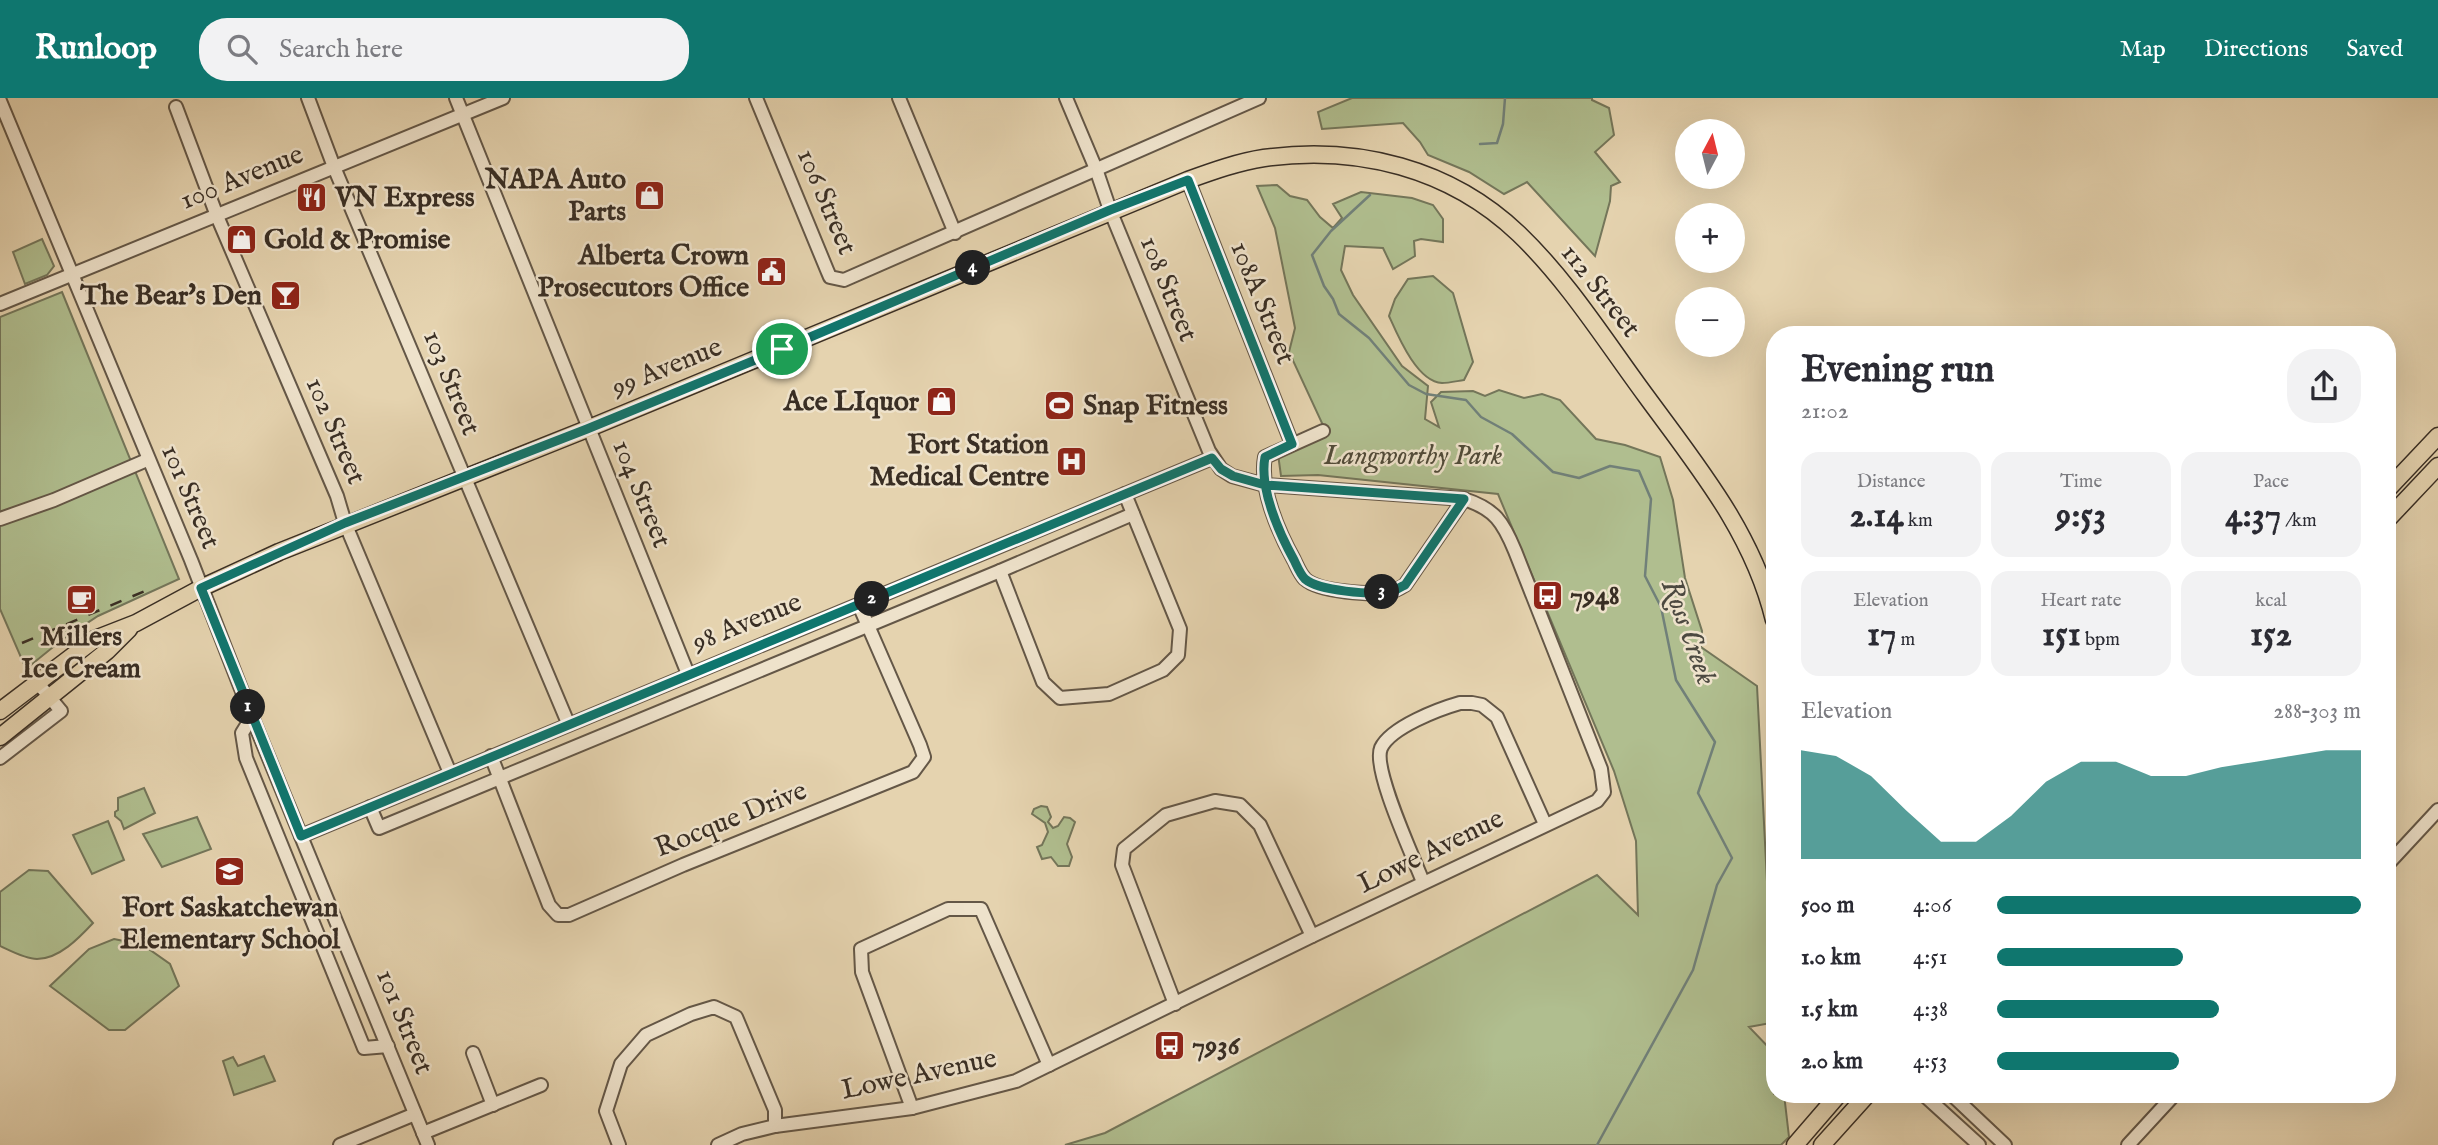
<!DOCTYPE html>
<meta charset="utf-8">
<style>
body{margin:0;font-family:"IM FELL English",serif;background:#f2f2f3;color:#2b2b33;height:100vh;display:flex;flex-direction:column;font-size:26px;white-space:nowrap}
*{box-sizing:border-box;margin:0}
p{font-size:23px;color:#7c7c81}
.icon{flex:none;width:38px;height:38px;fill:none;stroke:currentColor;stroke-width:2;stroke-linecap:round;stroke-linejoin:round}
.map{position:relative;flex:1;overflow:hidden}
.drawer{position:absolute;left:1766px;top:228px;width:630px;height:777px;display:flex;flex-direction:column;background:#fff;border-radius:28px;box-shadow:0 7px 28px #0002}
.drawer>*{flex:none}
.needle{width:46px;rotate:7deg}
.tools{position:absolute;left:1675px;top:21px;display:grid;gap:14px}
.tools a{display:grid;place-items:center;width:70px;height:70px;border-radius:50%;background:#fff;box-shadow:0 7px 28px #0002;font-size:35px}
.pin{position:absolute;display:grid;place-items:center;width:60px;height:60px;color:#fff;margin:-30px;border:4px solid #fff;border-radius:50%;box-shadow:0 2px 7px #0007}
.km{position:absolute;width:35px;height:35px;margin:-18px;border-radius:50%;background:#222;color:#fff;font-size:19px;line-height:35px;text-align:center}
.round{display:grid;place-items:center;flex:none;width:74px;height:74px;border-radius:28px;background:#f2f2f3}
.overview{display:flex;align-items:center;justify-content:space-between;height:119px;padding:0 35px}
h1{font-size:38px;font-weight:800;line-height:52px}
.metrics{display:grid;grid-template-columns:repeat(3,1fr);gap:10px;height:119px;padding:7px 35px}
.metrics div{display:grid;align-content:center;border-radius:18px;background:#f2f2f3;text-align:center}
.metrics b{font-size:35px;font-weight:800}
.metrics small{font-size:19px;font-weight:400}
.metrics p{font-size:19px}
.chart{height:196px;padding:14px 35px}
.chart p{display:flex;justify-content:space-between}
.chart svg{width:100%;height:126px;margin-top:7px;fill:#0f766e;opacity:.7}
ul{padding:0 35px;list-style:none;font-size:23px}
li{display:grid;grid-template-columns:112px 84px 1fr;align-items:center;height:52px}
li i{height:18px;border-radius:9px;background:#0f766e}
header{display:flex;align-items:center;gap:42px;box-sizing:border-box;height:98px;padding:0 35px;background:#0f766e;color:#fff}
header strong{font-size:33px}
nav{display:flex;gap:38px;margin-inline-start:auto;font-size:24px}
.search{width:490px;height:63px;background:#f2f2f3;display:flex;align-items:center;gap:18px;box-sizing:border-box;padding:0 24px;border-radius:28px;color:#7c7c81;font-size:26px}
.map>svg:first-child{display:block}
</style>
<header>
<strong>Runloop</strong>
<div class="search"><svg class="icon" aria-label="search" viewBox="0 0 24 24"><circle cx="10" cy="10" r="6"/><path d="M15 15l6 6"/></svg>Search here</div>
<nav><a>Map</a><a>Directions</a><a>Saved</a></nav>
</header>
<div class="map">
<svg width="2438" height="1047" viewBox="0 0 2438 1047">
<rect width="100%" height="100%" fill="#e5d3af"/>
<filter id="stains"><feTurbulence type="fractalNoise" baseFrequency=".00286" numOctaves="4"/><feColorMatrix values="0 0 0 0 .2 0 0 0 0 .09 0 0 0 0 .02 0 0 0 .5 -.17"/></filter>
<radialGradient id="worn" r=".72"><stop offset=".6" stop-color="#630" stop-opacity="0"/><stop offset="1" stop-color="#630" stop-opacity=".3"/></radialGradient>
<g fill="#b0be8f" stroke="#74765a" stroke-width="2">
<path d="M 1352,0 L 1592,0 L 1592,2 L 1609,10 L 1614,37 L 1595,54 L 1620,84 L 1611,88 L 1610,103 L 1595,158 L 1527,84 L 1504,96 L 1469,74 L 1428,57 L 1420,44 L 1403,25 L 1322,31 L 1318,14 Z"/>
<path d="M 1277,87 L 1290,98 L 1307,102 L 1320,119 L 1333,130 L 1342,120 L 1333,106 L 1361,94 L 1412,100 L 1433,107 L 1443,121 L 1443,144 L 1421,141 L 1414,143 L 1415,158 L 1393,171 L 1383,150 L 1345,148 L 1341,172 L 1353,197 L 1402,268 L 1428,288 L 1425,321 L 1439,329 L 1431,304 L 1441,294 L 1473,293 L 1485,298 L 1499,292 L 1524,300 L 1542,296 L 1560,302 L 1596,341 L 1625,347 L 1660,359 L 1673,402 L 1685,480 L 1702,533 L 1701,549 L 1757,588 L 1773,901 L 1771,925 L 1749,929 L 1774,955 L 1774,996 L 1784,996 L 1789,1039 L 1781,1047 L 1065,1047 L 1105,1035 L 1597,777 L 1638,817 L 1636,743 L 1614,673 L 1498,396 L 1318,377 L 1281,378 L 1278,356 L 1324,334 L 1322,325 L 1289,254 L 1295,230 L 1275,130 L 1257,88 Z"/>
<path d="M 42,141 L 54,168 L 47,177 L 25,186 L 13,154 Z"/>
<path d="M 1433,178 L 1453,195 L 1473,264 L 1464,282 C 1457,283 1449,285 1442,285 C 1417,284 1398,238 1389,218 L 1395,201 L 1408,181 Z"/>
<path d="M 62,194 L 179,481 L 98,518 L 63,541 L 26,571 L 0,511 L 0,219 Z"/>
<path d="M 144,690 L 155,715 L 124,731 L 121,723 L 115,718 L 115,714 L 118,712 L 118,700 Z"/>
<path d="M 1041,708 L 1047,709 L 1051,719 L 1048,724 L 1053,730 L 1058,728 L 1064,719 L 1070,720 L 1075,724 L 1067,746 L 1072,759 L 1069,768 L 1058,768 L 1051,759 L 1042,761 L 1037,749 L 1042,747 L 1048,734 L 1045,725 L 1032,716 L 1034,711 Z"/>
<path d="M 197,719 L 211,751 L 162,769 L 143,736 Z"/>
<path d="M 108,723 L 124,762 L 92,776 L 73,737 Z"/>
<path d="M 29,772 L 48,773 L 93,825 C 79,840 59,861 37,861 C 25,861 11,853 0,848 L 0,794 Z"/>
<path d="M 114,841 L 143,847 L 170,866 L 179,888 L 125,932 L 109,932 L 50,888 L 89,851 Z"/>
<path d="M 264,958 L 275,983 L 234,997 L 223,963 L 233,959 L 238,968 Z"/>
</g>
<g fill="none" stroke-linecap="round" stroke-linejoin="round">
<g stroke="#718079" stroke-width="2.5">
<path d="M 1480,46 L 1497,45 L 1503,26 L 1505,0"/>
<path d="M 1370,97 L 1331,133 L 1312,157 L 1324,188 L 1333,201 L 1339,216 L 1369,240 L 1409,287 L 1426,296 L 1466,302 L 1481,319 L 1512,336 L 1553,374 L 1579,380 L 1610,368 L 1639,373 L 1651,401 L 1645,478 L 1661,509 L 1676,582 L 1715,644 L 1698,695 L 1732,760 L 1717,787 L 1693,872 L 1597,1047"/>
</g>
<defs>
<g id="minor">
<path d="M 308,0 L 334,69 L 568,625"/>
<path d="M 456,0 L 688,576"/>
<path d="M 756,0 L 827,172 L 830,179 L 844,182 L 1259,0"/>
<path d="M 899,0 L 955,135"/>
<path d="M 0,3 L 191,462 L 252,619 L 428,1047"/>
<path d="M 176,9 L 217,118 L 337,398 L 345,425 L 450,675"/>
<path d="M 1188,82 L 1292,346"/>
<path d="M 0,206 L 503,0"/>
<path d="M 1323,333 L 1265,359 C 1259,390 1279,435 1294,462 C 1297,468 1300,476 1305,481 C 1319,494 1371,497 1390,494 C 1395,493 1400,490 1405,487 L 1464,401"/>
<path d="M 0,421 L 54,402 L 147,362"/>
<path d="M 1000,473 L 1043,584 L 1060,600 L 1109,596 L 1163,572 L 1178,557 L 1180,531 L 1125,396"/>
<path d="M 252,619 L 242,635 L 246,660 L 364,950 L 388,948"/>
<path d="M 491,658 L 549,807 L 558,817 L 569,817 L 683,767 L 913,674 L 924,659 L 920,647 L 859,507"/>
<path d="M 0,660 L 61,613 L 37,584"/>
<path d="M 370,709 L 379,730 L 1000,473 L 1133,416"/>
<path d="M 301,738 L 1212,360"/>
<path d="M 2387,767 L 2438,712"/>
<path d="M 1423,784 C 1414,760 1372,671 1381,650 C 1391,629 1439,611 1460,605 L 1472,605 L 1482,607 L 1497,619 L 1545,726"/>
<path d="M 1175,906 L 1122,767 L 1124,751 L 1166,717 L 1215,703 L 1240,707 L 1260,727 L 1312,838"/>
<path d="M 473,955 L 493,1007"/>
<path d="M 1923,996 L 1979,1047"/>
<path d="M 1951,996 L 2005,1047"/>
<path d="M 912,1010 L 862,874 L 861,851 L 948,811 L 981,811 L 1049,967"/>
<path d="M 423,1035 L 541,987"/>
<path d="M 340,1047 L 415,1016"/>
<path d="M 619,1047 L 606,1013 L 621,966 L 646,937 L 691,916 L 714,909 L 736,919 L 775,1012 L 775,1028"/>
<path d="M 718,1047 L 742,1036 L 775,1028 L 912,1010 L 1016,983 L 1312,838 L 1597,703 L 1604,694 L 1601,671 L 1515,453 C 1503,424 1495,411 1464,401 L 1265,387 L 1232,378 L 1221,371 L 1209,353 L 1110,112 L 1096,71 L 1066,0"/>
<path d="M 2128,1047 L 2175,996"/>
</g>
<g id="major">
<path d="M 2387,392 L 2438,338"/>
<path d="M 2387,422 L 2438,368"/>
<path d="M 0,613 L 95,541 L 136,525 L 201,490 L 279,454 L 587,331 L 1188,82 C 1213,73 1238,64 1264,60 C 1357,47 1450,70 1519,136 C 1568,183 1606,244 1646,298 C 1698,369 1753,435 1774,522"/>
<path d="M 0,639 L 107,553 L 129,531"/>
<path d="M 1795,1047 L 1839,996"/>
<path d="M 1822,1047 L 1868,996"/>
</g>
</defs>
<use href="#minor" stroke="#645747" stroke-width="16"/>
<use href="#major" stroke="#392e24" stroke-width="19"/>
<use href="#minor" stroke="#eee2cb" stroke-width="12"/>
<use href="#major" stroke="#e5d3af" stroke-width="16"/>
<path stroke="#392e24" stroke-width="2.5" stroke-dasharray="12 12" stroke-linecap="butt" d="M 22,545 L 152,490"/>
</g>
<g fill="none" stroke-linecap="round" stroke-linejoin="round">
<defs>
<path id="route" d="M 782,251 L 587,331 L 345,425 L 201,490 L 301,738 L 1212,360 L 1221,371 L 1233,378 L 1265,387 L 1464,401 L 1405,487 C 1400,489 1395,493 1390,494 C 1371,497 1319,493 1305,481 C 1300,476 1297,468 1294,462 C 1279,435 1259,390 1265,359 L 1292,346 L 1188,82 L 1110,112 L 782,251"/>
</defs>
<use href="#route" stroke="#fff" stroke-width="14"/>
<use href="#route" stroke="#0f766e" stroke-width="9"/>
</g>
<defs>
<symbol id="shop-square" viewBox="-11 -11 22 22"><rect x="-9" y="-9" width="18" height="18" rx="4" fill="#8f2418" stroke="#eee2cb"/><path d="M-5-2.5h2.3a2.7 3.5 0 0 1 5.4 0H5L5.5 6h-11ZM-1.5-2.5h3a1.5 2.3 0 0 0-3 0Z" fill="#fff"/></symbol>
<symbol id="restaurant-square" viewBox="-11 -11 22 22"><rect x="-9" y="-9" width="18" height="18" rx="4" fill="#8f2418" stroke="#eee2cb"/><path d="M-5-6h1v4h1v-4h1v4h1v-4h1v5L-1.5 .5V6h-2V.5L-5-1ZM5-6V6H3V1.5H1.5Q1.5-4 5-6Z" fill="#fff"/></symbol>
<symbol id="civic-square" viewBox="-11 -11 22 22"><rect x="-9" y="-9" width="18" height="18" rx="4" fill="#8f2418" stroke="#eee2cb"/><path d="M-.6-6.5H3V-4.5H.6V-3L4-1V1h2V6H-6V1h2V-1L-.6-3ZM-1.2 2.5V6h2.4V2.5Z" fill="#fff"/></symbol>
<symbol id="bar-square" viewBox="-11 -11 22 22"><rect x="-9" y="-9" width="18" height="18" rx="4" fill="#8f2418" stroke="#eee2cb"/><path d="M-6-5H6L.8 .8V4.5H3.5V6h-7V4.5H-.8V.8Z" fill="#fff"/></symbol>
<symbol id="stadium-square" viewBox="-11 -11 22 22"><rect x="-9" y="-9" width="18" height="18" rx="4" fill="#8f2418" stroke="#eee2cb"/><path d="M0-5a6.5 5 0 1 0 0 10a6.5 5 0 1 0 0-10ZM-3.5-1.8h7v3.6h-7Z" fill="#fff"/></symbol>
<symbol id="hospital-square" viewBox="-11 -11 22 22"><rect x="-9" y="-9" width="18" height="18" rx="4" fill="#8f2418" stroke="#eee2cb"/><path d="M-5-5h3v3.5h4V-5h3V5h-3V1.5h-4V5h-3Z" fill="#fff"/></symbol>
<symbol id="bus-square" viewBox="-11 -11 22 22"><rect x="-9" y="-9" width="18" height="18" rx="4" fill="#8f2418" stroke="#eee2cb"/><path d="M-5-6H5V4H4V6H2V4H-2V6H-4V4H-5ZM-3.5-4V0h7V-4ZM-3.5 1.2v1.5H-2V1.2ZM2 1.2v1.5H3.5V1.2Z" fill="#fff"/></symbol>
<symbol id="cafe-square" viewBox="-11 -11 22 22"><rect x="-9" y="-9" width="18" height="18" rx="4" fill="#8f2418" stroke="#eee2cb"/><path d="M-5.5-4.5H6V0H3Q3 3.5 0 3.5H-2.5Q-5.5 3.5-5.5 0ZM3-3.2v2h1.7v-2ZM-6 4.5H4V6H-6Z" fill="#fff"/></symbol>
<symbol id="school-square" viewBox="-11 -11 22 22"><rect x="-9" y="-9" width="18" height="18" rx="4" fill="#8f2418" stroke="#eee2cb"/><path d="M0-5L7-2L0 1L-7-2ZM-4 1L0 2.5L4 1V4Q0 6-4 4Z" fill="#fff"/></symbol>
</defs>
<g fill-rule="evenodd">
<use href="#shop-square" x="632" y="80" width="35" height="35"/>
<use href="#restaurant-square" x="294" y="82" width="35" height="35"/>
<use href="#shop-square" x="224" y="124" width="35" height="35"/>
<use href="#civic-square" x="754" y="156" width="35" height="35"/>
<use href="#bar-square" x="268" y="180" width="35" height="35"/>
<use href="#shop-square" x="924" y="286" width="35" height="35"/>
<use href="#stadium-square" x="1042" y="290" width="35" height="35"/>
<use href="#hospital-square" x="1054" y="346" width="35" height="35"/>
<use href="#bus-square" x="1530" y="480" width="35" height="35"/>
<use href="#cafe-square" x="64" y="484" width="35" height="35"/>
<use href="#school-square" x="212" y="756" width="35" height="35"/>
<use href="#bus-square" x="1152" y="930" width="35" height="35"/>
</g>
<g text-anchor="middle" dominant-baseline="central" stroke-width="5" stroke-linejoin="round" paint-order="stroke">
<g font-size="28" fill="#392e24" stroke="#eee2cb">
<text transform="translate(242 80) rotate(-22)">100 Avenue</text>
<text transform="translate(826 104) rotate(67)">106 Street</text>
<text transform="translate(1168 191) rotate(68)">108 Street</text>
<text transform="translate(1600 193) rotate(52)">112 Street</text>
<text transform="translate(1262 205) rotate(68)">108A Street</text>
<text transform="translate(667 270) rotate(-22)">99 Avenue</text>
<text transform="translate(451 285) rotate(68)">103 Street</text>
<text transform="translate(335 333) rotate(67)">102 Street</text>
<text transform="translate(641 396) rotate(68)">104 Street</text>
<text transform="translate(190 399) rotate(67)">101 Street</text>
<text transform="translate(747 525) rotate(-22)">98 Avenue</text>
<text transform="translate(731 722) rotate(-22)">Rocque Drive</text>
<text transform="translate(1431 754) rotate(-26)">Lowe Avenue</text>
<text transform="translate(404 924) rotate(68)">101 Street</text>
<text transform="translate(919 977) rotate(-12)">Lowe Avenue</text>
</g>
<g font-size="28" font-weight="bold" fill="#392e24" stroke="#eee2cb" text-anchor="end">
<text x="626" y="82">NAPA Auto<tspan x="626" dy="32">Parts</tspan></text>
<text x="335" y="100" text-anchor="start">VN Express</text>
<text x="264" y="142" text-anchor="start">Gold &amp; Promise</text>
<text x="749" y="158">Alberta Crown<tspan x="749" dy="32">Prosecutors Office</tspan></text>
<text x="262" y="198">The Bear's Den</text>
<text x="919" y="304">Ace LIquor</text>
<text x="1083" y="308" text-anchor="start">Snap Fitness</text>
<text x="1049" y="347">Fort Station<tspan x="1049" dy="32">Medical Centre</tspan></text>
<text x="1570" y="498" text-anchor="start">7948</text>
<text x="81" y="539" text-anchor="middle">Millers<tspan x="81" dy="32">Ice Cream</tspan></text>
<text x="230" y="810" text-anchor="middle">Fort Saskatchewan<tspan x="230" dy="32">Elementary School</tspan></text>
<text x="1192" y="948" text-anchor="start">7936</text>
</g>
<g font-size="28" font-style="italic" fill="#514b39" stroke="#eee2cb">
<text x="1413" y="358">Langworthy Park</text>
</g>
<g font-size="30" font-style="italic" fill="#4c4940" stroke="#eee2cb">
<text transform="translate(1688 534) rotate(70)">Ross Creek</text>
</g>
</g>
<rect width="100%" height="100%" filter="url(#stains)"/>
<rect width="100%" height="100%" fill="url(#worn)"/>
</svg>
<div class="tools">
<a><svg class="needle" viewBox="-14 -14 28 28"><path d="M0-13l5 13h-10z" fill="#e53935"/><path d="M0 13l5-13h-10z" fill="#7c7c81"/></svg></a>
<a>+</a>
<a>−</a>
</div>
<div class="pin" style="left:782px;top:251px;background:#1e9e55"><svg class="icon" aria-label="arrive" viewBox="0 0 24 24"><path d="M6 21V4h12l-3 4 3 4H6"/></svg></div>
<b class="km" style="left:248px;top:609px">1</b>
<b class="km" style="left:872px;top:501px">2</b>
<b class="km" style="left:1382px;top:494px">3</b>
<b class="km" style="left:973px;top:170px">4</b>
<section class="drawer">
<div class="overview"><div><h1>Evening run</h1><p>21:02</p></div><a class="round"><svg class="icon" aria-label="share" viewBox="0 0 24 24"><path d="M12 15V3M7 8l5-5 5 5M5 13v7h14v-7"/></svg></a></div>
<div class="metrics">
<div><p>Distance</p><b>2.14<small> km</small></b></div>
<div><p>Time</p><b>9:53</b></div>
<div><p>Pace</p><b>4:37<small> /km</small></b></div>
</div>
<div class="metrics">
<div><p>Elevation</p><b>17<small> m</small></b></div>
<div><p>Heart rate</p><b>151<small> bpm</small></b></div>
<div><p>kcal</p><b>152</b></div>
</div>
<div class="chart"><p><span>Elevation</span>288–303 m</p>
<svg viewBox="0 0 160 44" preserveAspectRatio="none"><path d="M0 44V6L10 8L20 15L30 27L40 38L50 38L60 29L70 17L80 10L90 10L100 15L110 15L120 12L130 10L140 8L150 6L160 6V44z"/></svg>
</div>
<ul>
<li><b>500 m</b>4:06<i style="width:100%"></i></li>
<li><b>1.0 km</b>4:51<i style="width:51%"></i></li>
<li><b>1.5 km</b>4:38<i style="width:61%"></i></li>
<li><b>2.0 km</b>4:53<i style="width:50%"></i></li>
</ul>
</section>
</div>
